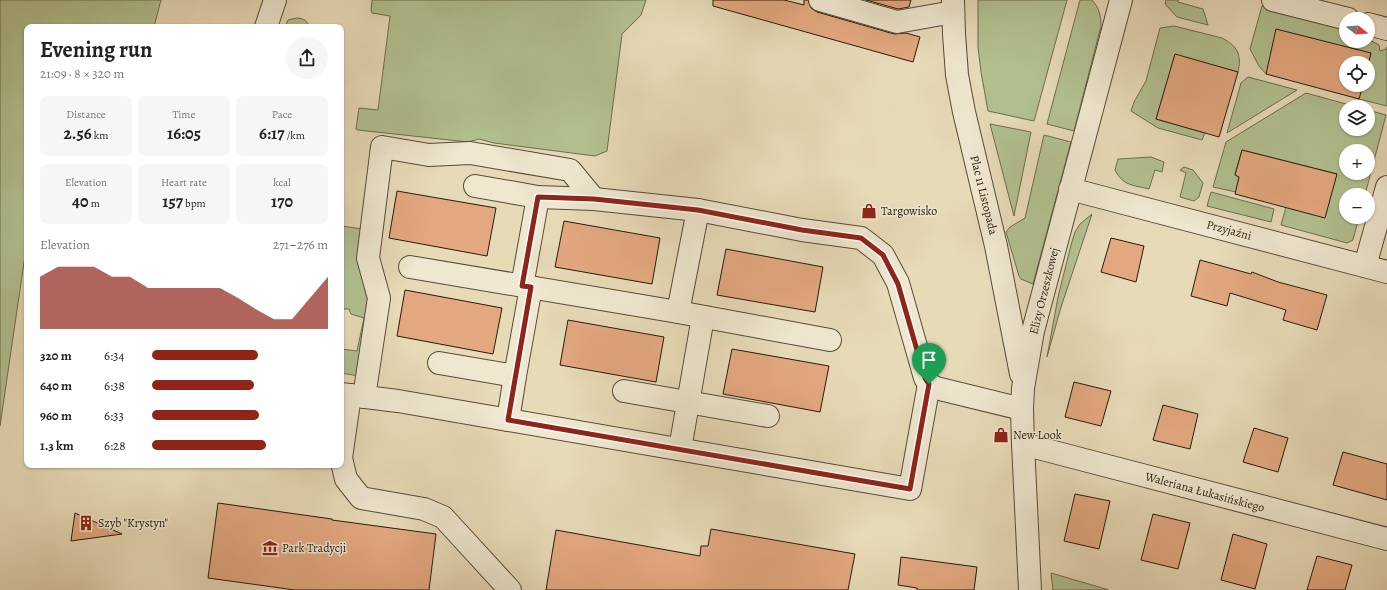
<!DOCTYPE html>
<meta charset="utf-8">
<style>
body{margin:0;font-family:Alegreya,serif;background:#f6f6f6;color:#222;height:100vh;display:flex;flex-direction:column;font-size:15px;white-space:nowrap}
*{box-sizing:border-box;margin:0}
p{font-size:13px;color:#767676}
.icon{flex:none;width:22px;height:22px;fill:none;stroke:currentColor;stroke-width:2;stroke-linecap:round;stroke-linejoin:round}
.map{position:relative;flex:1;overflow:hidden}
.details{position:absolute;left:24px;top:24px;width:320px;height:444px;display:flex;flex-direction:column;background:#fff;border-radius:8px;box-shadow:0 1px 3px #0004}
.details>*{flex:none}
.needle{width:26px;rotate:107deg}
.fabs{position:absolute;left:1339px;top:12px;display:grid;gap:8px}
.fabs a{display:grid;place-items:center;width:36px;height:36px;border-radius:50%;background:#fff;box-shadow:0 1px 3px #0004;font-size:20px}
.pin{position:absolute;display:grid;place-items:center;width:34px;height:34px;color:#fff;margin:-41px -17px;border-radius:50% 50% 50% 0;rotate:-45deg;box-shadow:0 0 4px #0007}
.pin .icon{rotate:45deg}
.round{display:grid;place-items:center;flex:none;width:42px;height:42px;border-radius:21px;background:#f6f6f6}
.overview{display:flex;align-items:center;justify-content:space-between;height:68px;padding:0 16px}
h1{font-size:22px;font-weight:700;line-height:30px}
.metrics{display:grid;grid-template-columns:repeat(3,1fr);gap:6px;height:68px;padding:4px 16px}
.metrics div{display:grid;align-content:center;border-radius:8px;background:#f6f6f6;text-align:center}
.metrics b{font-size:17px;font-weight:700}
.metrics small{font-size:11px;font-weight:400}
.metrics p{font-size:11px}
.chart{height:112px;padding:8px 16px}
.chart p{display:flex;justify-content:space-between}
.chart svg{width:100%;height:72px;margin-top:4px;fill:#8f2418;opacity:.7}
ul{padding:0 16px;list-style:none;font-size:13px}
li{display:grid;grid-template-columns:64px 48px 1fr;align-items:center;height:30px}
li i{height:10px;border-radius:5px;background:#8f2418}
.map>svg:first-child{display:block}
</style>
<div class="map">
<svg width="1387" height="590" viewBox="0 0 1387 590">
<rect width="100%" height="100%" fill="#e7dab7"/>
<filter id="stains"><feTurbulence type="fractalNoise" baseFrequency=".005" numOctaves="4"/><feColorMatrix values="0 0 0 0 .2 0 0 0 0 .09 0 0 0 0 .02 0 0 0 .5 -.17"/></filter>
<radialGradient id="worn" r=".72"><stop offset=".6" stop-color="#630" stop-opacity="0"/><stop offset="1" stop-color="#630" stop-opacity=".3"/></radialGradient>
<g fill="#b2c090" stroke="#6c6d50" fill-rule="evenodd">
<path d="M 0,0 L 161,0 L 154,27 L 27,27 L 27,242 L 0,426 Z"/>
<path d="M 372,0 L 646,0 L 641,15 L 622,34 L 607,151 L 595,156 L 494,143 L 479,139 L 468,142 L 358,130 L 356,129 L 359,108 L 378,110 L 390,16 L 372,13 L 371,10 Z"/>
<path d="M 978,0 L 1067,0 L 1034,121 L 988,111 L 981,72 L 978,47 Z"/>
<path d="M 1080,0 L 1092,0 C 1099,8 1101,15 1101,26 L 1074,131 L 1047,124 Z"/>
<path d="M 1166,0 L 1178,0 L 1178,2 L 1203,9 L 1208,25 L 1177,17 L 1165,4 Z"/>
<path d="M 1262,6 L 1308,17 L 1346,29 L 1346,41 L 1368,41 L 1368,39 L 1379,45 L 1380,51 L 1386,49 L 1387,47 L 1387,106 L 1355,98 L 1358,85 L 1368,85 L 1368,65 L 1371,53 L 1266,74 L 1259,66 L 1250,49 Z"/>
<path d="M 297,18 C 303,18 308,21 309,27 L 285,27 L 288,20 Z"/>
<path d="M 1174,26 L 1222,38 C 1238,46 1242,56 1238,72 L 1175,55 L 1156,119 L 1205,133 L 1202,140 L 1158,128 L 1131,111 L 1134,102 L 1146,81 L 1160,28 Z"/>
<path d="M 1248,77 L 1297,90 L 1227,133 L 1241,83 Z"/>
<path d="M 1306,93 L 1357,107 L 1346,107 L 1346,129 L 1368,129 L 1368,110 L 1386,115 L 1365,195 L 1346,195 L 1346,217 L 1359,217 L 1353,240 L 1347,243 L 1281,225 L 1286,207 L 1337,174 L 1242,150 L 1235,174 L 1239,177 L 1236,192 L 1213,187 L 1226,142 ZM 1346,151 L 1368,151 L 1368,173 L 1346,173 Z"/>
<path d="M 990,124 L 1031,132 L 1014,216 Z"/>
<path d="M 1044,135 L 1071,142 L 1033,284 L 1021,279 L 1019,276 L 1006,232 L 1010,227 L 1025,218 Z"/>
<path d="M 1151,157 L 1164,162 L 1162,172 L 1155,170 L 1149,189 C 1133,185 1123,186 1115,170 L 1118,159 Z"/>
<path d="M 1184,167 L 1193,170 L 1203,183 L 1199,197 L 1194,201 L 1180,197 L 1186,173 L 1180,170 Z"/>
<path d="M 1211,192 L 1274,209 L 1271,222 L 1207,206 Z"/>
<path d="M 1092,214 L 1061,307 L 1047,357 L 1058,297 L 1071,245 L 1075,232 L 1080,224 Z"/>
<path d="M 342,226 L 362,229 L 369,302 L 359,376 L 341,373 L 341,349 L 357,351 L 364,318 L 351,314 L 349,309 L 341,309 L 341,230 Z"/>
<path d="M 1051,573 L 1109,590 L 1053,590 Z"/>
</g>
<g fill="#e3a880" stroke="#271a0f">
<path d="M 713,0 L 784,0 L 804,5 L 804,0 L 808,0 L 811,8 L 817,12 L 894,34 L 906,33 L 920,37 L 913,62 L 713,6 Z"/>
<path d="M 866,0 L 911,0 L 909,7 L 898,9 Z"/>
<path d="M 1276,29 L 1371,53 L 1368,65 L 1368,63 L 1346,63 L 1346,85 L 1363,85 L 1359,99 L 1266,74 Z"/>
<path d="M 1175,54 L 1238,72 L 1219,137 L 1156,119 Z"/>
<path d="M 1242,150 L 1337,174 L 1325,218 L 1235,194 L 1239,177 L 1235,175 Z"/>
<path d="M 397,191 L 496,208 L 487,256 L 389,238 Z"/>
<path d="M 564,221 L 660,238 L 652,284 L 555,267 Z"/>
<path d="M 1111,238 L 1144,246 L 1136,282 L 1101,272 Z"/>
<path d="M 726,249 L 823,267 L 815,312 L 717,295 Z"/>
<path d="M 1200,260 L 1251,274 L 1252,272 L 1278,282 L 1327,295 L 1317,330 L 1283,320 L 1286,310 L 1230,293 L 1227,306 L 1191,296 Z"/>
<path d="M 405,290 L 502,308 L 493,354 L 397,336 Z"/>
<path d="M 568,320 L 664,337 L 656,382 L 560,365 Z"/>
<path d="M 732,349 L 829,366 L 820,412 L 723,394 Z"/>
<path d="M 1074,382 L 1111,391 L 1101,426 L 1065,417 Z"/>
<path d="M 1163,405 L 1198,414 L 1190,449 L 1153,440 Z"/>
<path d="M 1254,428 L 1288,438 L 1278,472 L 1243,462 Z"/>
<path d="M 1343,452 L 1387,464 L 1387,500 L 1333,485 Z"/>
<path d="M 1075,494 L 1110,501 L 1099,549 L 1064,541 Z"/>
<path d="M 218,503 L 332,519 L 332,520 L 436,534 L 429,590 L 295,590 L 208,578 Z"/>
<path d="M 75,513 L 122,534 L 71,541 Z"/>
<path d="M 1153,514 L 1190,523 L 1178,569 L 1141,560 Z"/>
<path d="M 711,529 L 855,554 L 848,590 L 546,590 L 556,530 L 700,556 L 701,546 L 708,546 Z"/>
<path d="M 1233,534 L 1267,544 L 1255,589 L 1221,580 Z"/>
<path d="M 1317,556 L 1352,565 L 1345,590 L 1307,590 Z"/>
<path d="M 901,557 L 977,567 L 974,590 L 917,590 L 917,588 L 898,585 Z"/>
</g>
<g fill="none" stroke-linecap="round" stroke-linejoin="round">
<defs>
<g id="minor">
<path d="M 820,0 L 897,22 L 953,12"/>
<path d="M 953,0 L 954,34 L 957,75 L 964,112 L 996,246 L 1021,374"/>
<path d="M 1273,0 L 1348,19"/>
<path d="M 1368,24 L 1387,29"/>
<path d="M 266,27 L 275,0"/>
<path d="M 475,186 L 538,197 L 594,199 L 698,210 L 802,230 L 861,238 L 883,255 L 898,283 L 925,378 L 929,384 L 936,388 L 1022,409"/>
<path d="M 1070,189 L 1387,272"/>
<path d="M 1365,266 L 1387,187"/>
<path d="M 410,267 L 678,312 L 698,210"/>
<path d="M 522,286 L 538,197"/>
<path d="M 678,312 L 830,340"/>
<path d="M 439,363 L 515,376 L 531,287"/>
<path d="M 624,391 L 768,416"/>
<path d="M 341,394 L 398,401 L 910,489 L 929,384"/>
<path d="M 350,395 L 341,458 L 346,479 L 361,498 L 424,509 L 443,517 L 510,590"/>
<path d="M 364,397 L 379,298 L 368,258 L 382,147 L 429,155 L 470,153 L 570,170 L 594,199"/>
<path d="M 508,420 L 515,376"/>
<path d="M 1023,444 L 1387,539"/>
<path d="M 680,449 L 703,317"/>
<path d="M 1030,590 L 1023,444 L 1022,409 L 1023,388 L 1033,331 L 1121,0"/>
</g>
</defs>
<use href="#minor" stroke="#574a39" stroke-width="24"/>
<use href="#minor" stroke="#efe7d0" stroke-width="22"/>
</g>
<g fill="none" stroke-linecap="round" stroke-linejoin="round">
<defs>
<path id="route" d="M 538,197 L 594,199 L 698,210 L 802,230 L 861,238 L 883,255 L 898,284 L 925,378 L 929,384 L 910,489 L 508,420 L 531,287 L 522,286 Z"/>
</defs>
<use href="#route" stroke="#fff" stroke-width="8"/>
<use href="#route" stroke="#8f2418" stroke-width="5"/>
</g>
<defs>
<symbol id="shop-bare" viewBox="-9 -9 18 18"><path d="M-5-2.5h2.3a2.7 3.5 0 0 1 5.4 0H5L5.5 6h-11ZM-1.5-2.5h3a1.5 2.3 0 0 0-3 0Z" fill="#8f2418" stroke="#efe7d0" stroke-width="2.5" paint-order="stroke"/></symbol>
<symbol id="building-bare" viewBox="-9 -9 18 18"><path d="M-4-6H4V6H1V3H-1V6H-4ZM-2.5-4.3h1.7v1.8h-1.7ZM.8-4.3h1.7v1.8H.8ZM-2.5-1h1.7V.8h-1.7ZM.8-1h1.7V.8H.8Z" fill="#8f2418" stroke="#efe7d0" stroke-width="2.5" paint-order="stroke"/></symbol>
<symbol id="museum-bare" viewBox="-9 -9 18 18"><path d="M0-6L6-3V-2H-6V-3ZM-5-1h2V3h-2ZM-1-1h2V3h-2ZM3-1h2V3H3ZM-6 4H6V6H-6Z" fill="#8f2418" stroke="#efe7d0" stroke-width="2.5" paint-order="stroke"/></symbol>
</defs>
<g fill-rule="evenodd">
<use href="#shop-bare" x="858" y="200" width="22" height="22"/>
<use href="#shop-bare" x="990" y="424" width="22" height="22"/>
<use href="#building-bare" x="75" y="512" width="22" height="22"/>
<use href="#museum-bare" x="259" y="537" width="22" height="22"/>
</g>
<g text-anchor="middle" dominant-baseline="central" stroke-width="3" stroke-linejoin="round" paint-order="stroke">
<g font-size="12" fill="#271a0f" stroke="#efe7d0">
<text transform="translate(984 195) rotate(76)">Plac 11 Listopada</text>
<text transform="translate(1229 230) rotate(15)">Przyjaźni</text>
<text transform="translate(1044 291) rotate(-76)">Elizy Orzeszkowej</text>
<text transform="translate(1205 492) rotate(15)">Waleriana Łukasińskiego</text>
</g>
<g font-size="12" fill="#271a0f" stroke="#efe7d0" text-anchor="start">
<text x="881" y="211">Targowisko</text>
<text x="1013" y="435">New Look</text>
<text x="98" y="523">Szyb "Krystyn"</text>
<text x="282" y="548">Park Tradycji</text>
</g>
</g>
<rect width="100%" height="100%" filter="url(#stains)"/>
<rect width="100%" height="100%" fill="url(#worn)"/>
</svg>
<div class="fabs">
<a><svg class="needle" viewBox="-14 -14 28 28"><path d="M0-13l5 13h-10z" fill="#e53935"/><path d="M0 13l5-13h-10z" fill="#767676"/></svg></a>
<a><svg class="icon" aria-label="locate" viewBox="0 0 24 24"><circle cx="12" cy="12" r="6"/><path d="M12 2v4M12 18v4M2 12h4M18 12h4"/></svg></a>
<a><svg class="icon" aria-label="layers" viewBox="0 0 24 24"><path d="M12 4l9 5-9 5-9-5zM3 14l9 5 9-5"/></svg></a>
<a>+</a>
<a>−</a>
</div>
<div class="pin" style="left:929px;top:384px;background:#1e9e55"><svg class="icon" aria-label="arrive" viewBox="0 0 24 24"><path d="M6 21V4h12l-3 4 3 4H6"/></svg></div>
<section class="details">
<div class="overview"><div><h1>Evening run</h1><p>21:09 · 8 × 320 m</p></div><a class="round"><svg class="icon" aria-label="share" viewBox="0 0 24 24"><path d="M12 15V3M7 8l5-5 5 5M5 13v7h14v-7"/></svg></a></div>
<div class="metrics">
<div><p>Distance</p><b>2.56<small> km</small></b></div>
<div><p>Time</p><b>16:05</b></div>
<div><p>Pace</p><b>6:17<small> /km</small></b></div>
</div>
<div class="metrics">
<div><p>Elevation</p><b>40<small> m</small></b></div>
<div><p>Heart rate</p><b>157<small> bpm</small></b></div>
<div><p>kcal</p><b>170</b></div>
</div>
<div class="chart"><p><span>Elevation</span>271–276 m</p>
<svg viewBox="0 0 160 44" preserveAspectRatio="none"><path d="M0 44V12L10 6L20 6L30 6L40 12L50 12L60 19L70 19L80 19L90 19L100 19L110 25L120 32L130 38L140 38L150 25L160 12V44z"/></svg>
</div>
<ul>
<li><b>320 m</b>6:34<i style="width:60%"></i></li>
<li><b>640 m</b>6:38<i style="width:58%"></i></li>
<li><b>960 m</b>6:33<i style="width:61%"></i></li>
<li><b>1.3 km</b>6:28<i style="width:65%"></i></li>
</ul>
</section>
</div>
